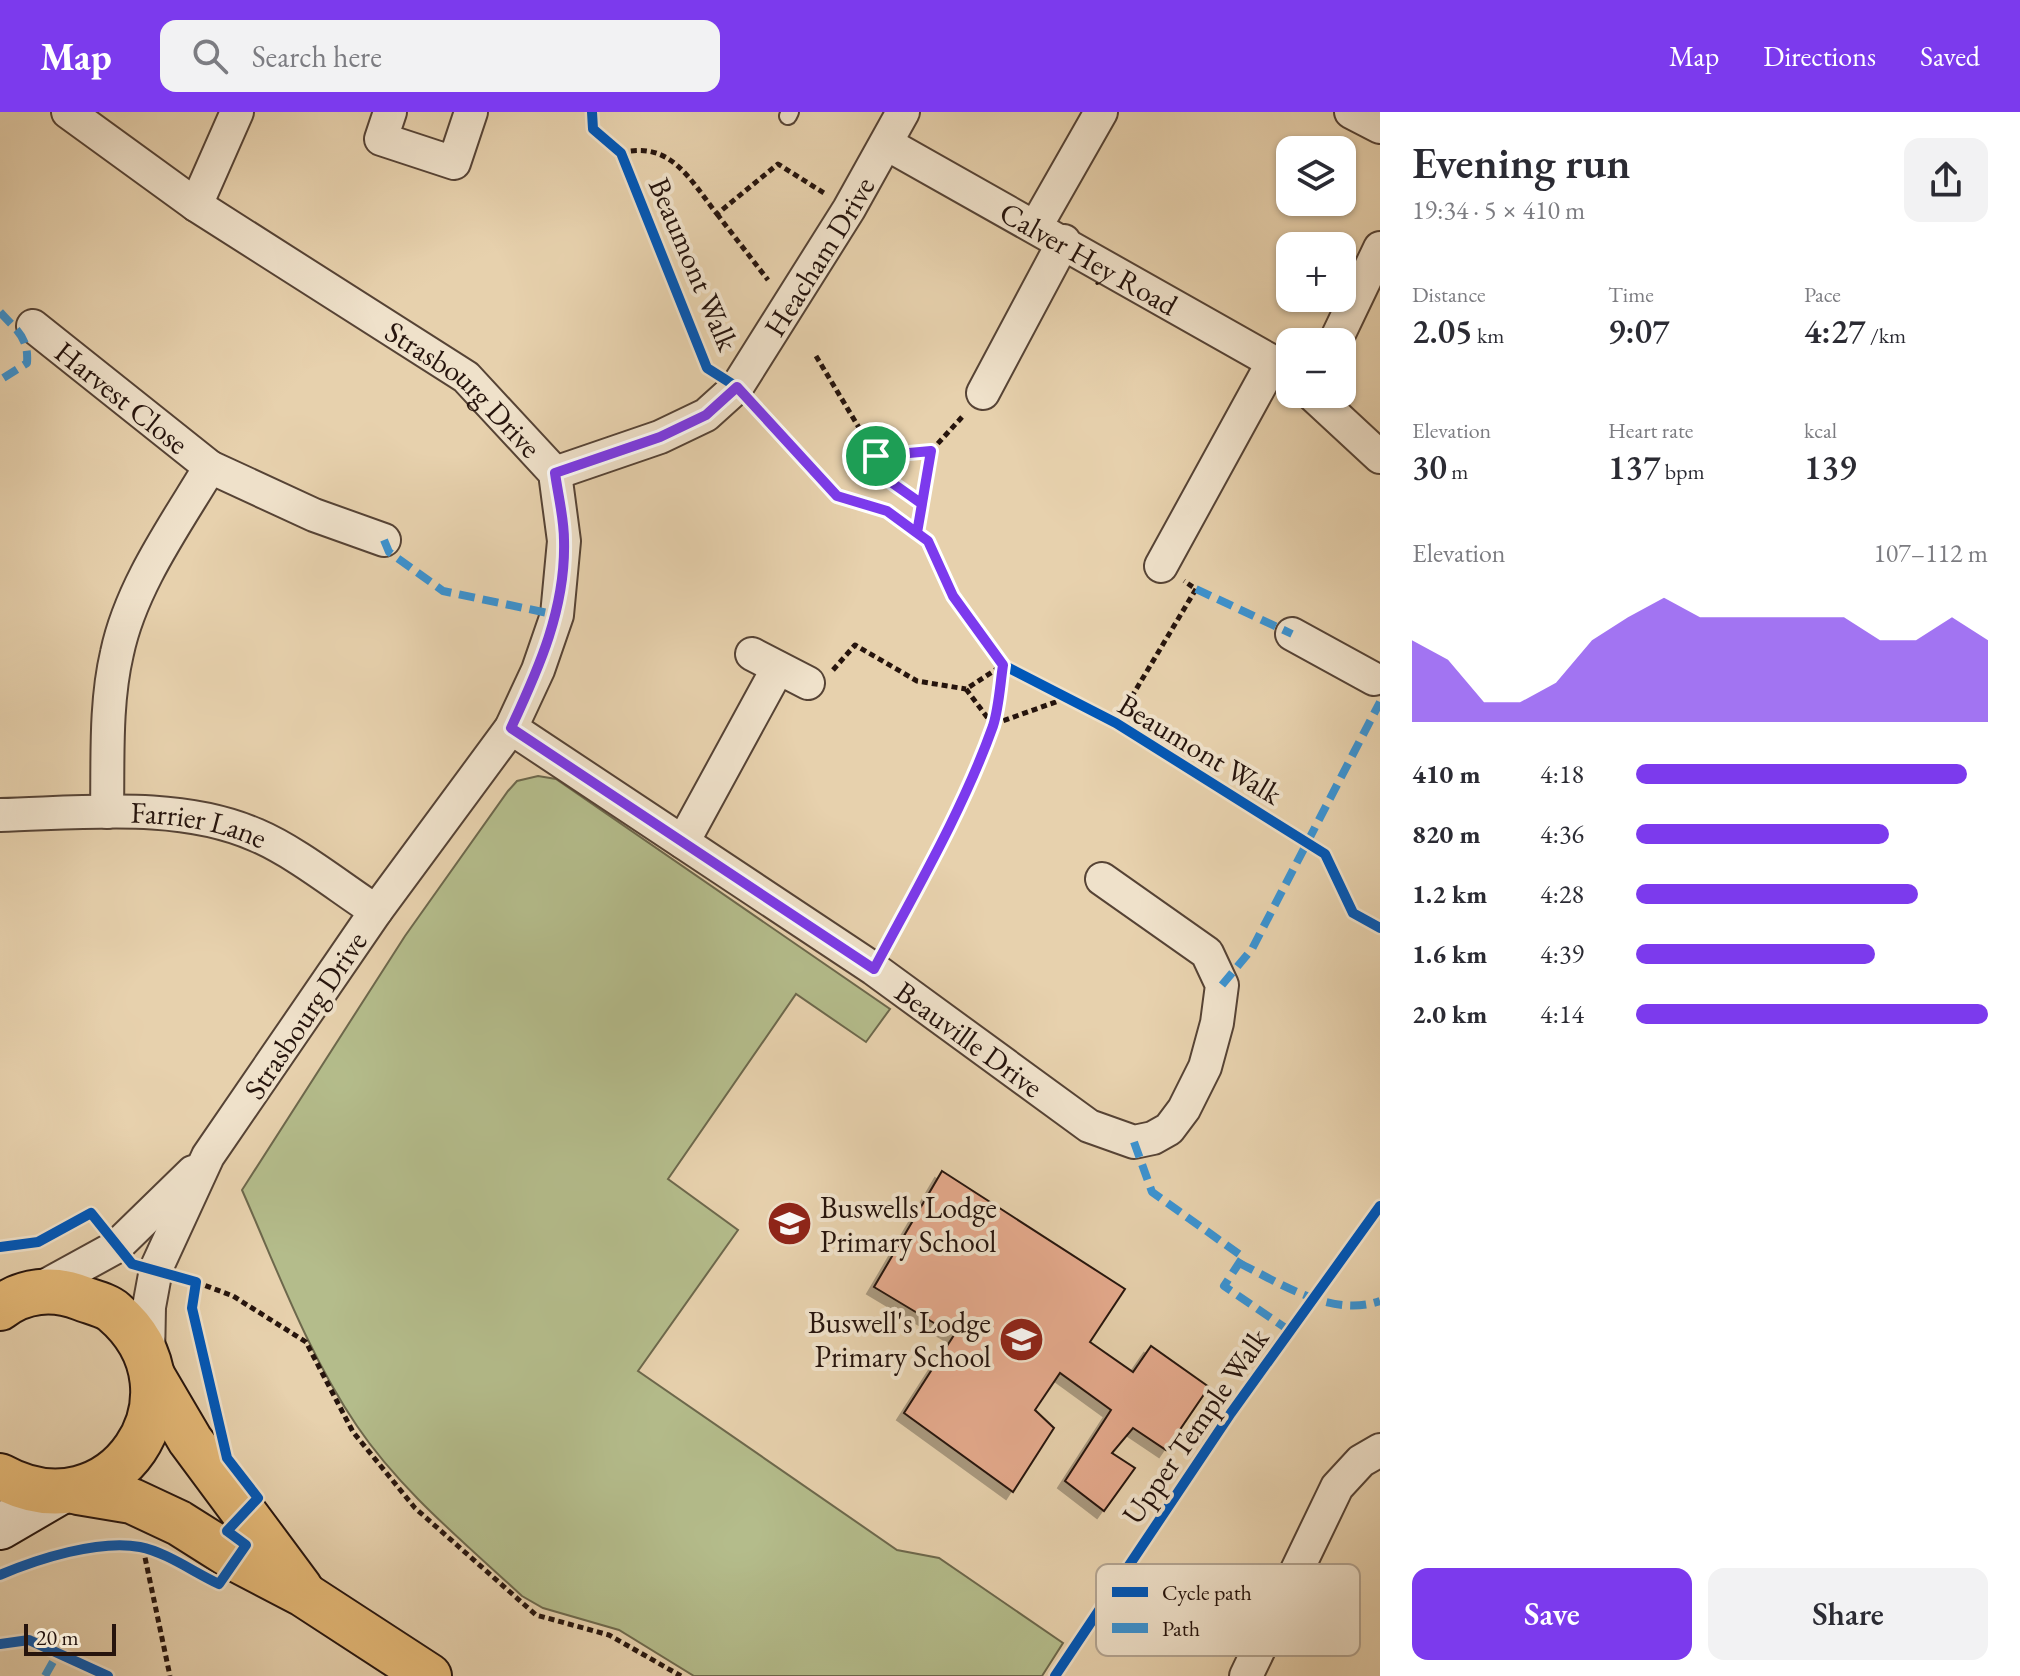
<!DOCTYPE html>
<meta charset="utf-8">
<style>
body{margin:0;font-family:"EB Garamond",serif;background:#f2f2f3;color:#2b2b33;height:100vh;display:flex;flex-direction:column;font-size:30px;white-space:nowrap}
*{box-sizing:border-box;margin:0}
p{font-size:26px;color:#7c7c81}
.icon{flex:none;width:44px;height:44px;fill:none;stroke:currentColor;stroke-width:2;stroke-linecap:round;stroke-linejoin:round}
.map{position:relative;flex:1;overflow:hidden}
.sheet{display:flex;flex-direction:column;background:#fff;width:640px}
.sheet>*{flex:none}
.controls{position:absolute;left:1276px;top:24px;display:grid;gap:16px}
.controls a{display:grid;place-items:center;width:80px;height:80px;border-radius:16px;background:#fff;box-shadow:0 2px 6px #0004;font-size:40px}
.scale{position:absolute;left:24px;bottom:20px;width:92px;box-sizing:border-box;padding-left:8px;border:4px solid #26140d;border-top:0;font-size:22px;line-height:28px;white-space:nowrap;color:#26140d;-webkit-text-stroke:6px #efe1ca;paint-order:stroke}
.pin{position:absolute;display:grid;place-items:center;width:68px;height:68px;color:#fff;margin:-34px;border:4px solid #fff;border-radius:50%;box-shadow:0 2px 8px #0007}
.round{display:grid;place-items:center;flex:none;width:84px;height:84px;border-radius:16px;background:#f2f2f3}
.overview{display:flex;align-items:center;justify-content:space-between;height:136px;padding:0 32px}
h1{font-size:44px;font-weight:600;line-height:60px}
.stats{display:grid;grid-template-columns:repeat(3,1fr);gap:12px;height:136px;padding:8px 32px}
.stats div{display:grid;align-content:center}
.stats b{font-size:34px;font-weight:600}
.stats small{font-size:22px;font-weight:400}
.stats p{font-size:22px}
.chart{height:224px;padding:16px 32px}
.chart p{display:flex;justify-content:space-between}
.chart svg{width:100%;height:144px;margin-top:8px;fill:#7c3aed;opacity:.7}
.cta{display:flex;gap:16px;margin-top:auto;padding:16px 32px}
.cta a{flex:1;height:92px;border-radius:16px;background:#7c3aed;color:#fff;font-size:32px;font-weight:600;line-height:92px;text-align:center}
.cta a+a{background:#f2f2f3;color:#2b2b33}
ul{padding:0 32px;list-style:none;font-size:26px}
li{display:grid;grid-template-columns:128px 96px 1fr;align-items:center;height:60px}
li i{height:20px;border-radius:10px;background:#7c3aed}
header{display:flex;align-items:center;gap:48px;box-sizing:border-box;height:112px;padding:0 40px;background:#7c3aed;color:#fff}
header strong{font-size:38px}
nav{display:flex;gap:44px;margin-inline-start:auto;font-size:28px}
.search{width:560px;height:72px;background:#f2f2f3;display:flex;align-items:center;gap:20px;box-sizing:border-box;padding:0 28px;border-radius:16px;color:#7c7c81;font-size:30px}
main{display:flex;flex:1;min-height:0}
.map>svg:first-child{display:block}
</style>
<header>
<strong>Map</strong>
<div class="search"><svg class="icon" aria-label="search" viewBox="0 0 24 24"><circle cx="10" cy="10" r="6"/><path d="M15 15l6 6"/></svg>Search here</div>
<nav><a>Map</a><a>Directions</a><a>Saved</a></nav>
</header>
<main>
<div class="map">
<svg width="1380" height="1564" viewBox="0 0 1380 1564">
<defs>
<filter id="shadow"><feDropShadow dx="-7" dy="7" stdDeviation="0" flood-color="#0004"/></filter>
</defs>
<rect width="100%" height="100%" fill="#e7d1ad"/>
<filter id="stains"><feTurbulence type="fractalNoise" baseFrequency=".0025" numOctaves="4"/><feColorMatrix values="0 0 0 0 .2 0 0 0 0 .09 0 0 0 0 .02 0 0 0 .5 -.17"/></filter>
<radialGradient id="worn" r=".72"><stop offset=".6" stop-color="#630" stop-opacity="0"/><stop offset="1" stop-color="#630" stop-opacity=".3"/></radialGradient>
<path fill="#b4bc8b" stroke="#6d684c" stroke-width="2" d="M 538,664 L 556,667 L 890,897 L 866,930 L 796,882 L 668,1067 L 738,1118 L 638,1259 L 897,1438 L 939,1446 L 1063,1531 L 1042,1564 L 694,1564 L 619,1518 L 543,1496 L 522,1484 C 465,1431 401,1379 357,1314 C 308,1242 277,1157 242,1078 L 405,824 L 508,679 L 517,669 Z"/>
<path fill="#e5aa8d" stroke="#26140d" stroke-width="2" filter="url(#shadow)" d="M 942,1059 L 1125,1177 L 1090,1230 L 1133,1260 L 1151,1234 L 1209,1275 L 1166,1338 L 1133,1316 L 1112,1341 L 1135,1356 L 1104,1399 L 1065,1369 L 1111,1298 L 1060,1261 L 1035,1298 L 1054,1316 L 1013,1380 L 904,1301 L 954,1223 L 874,1175 Z"/>
<g fill="none" stroke-linecap="round" stroke-linejoin="round">
<defs>
<path id="lane" d="M 788,4 L 790,0"/>
<g id="street">
<path id="s1" d="M 68,0 L 196,93 L 466,265 L 555,361 L 564,429 L 557,503 L 538,558 L 511,616 L 376,799 L 208,1044 L 156,1157 L 149,1195 L 148,1247"/>
<path d="M 390,0 L 381,27 L 454,51 L 471,0"/>
<path d="M 1351,0 L 1380,15"/>
<path id="s2" d="M 887,32 L 1273,250 L 1290,264"/>
<path d="M 196,93 L 237,0"/>
<path d="M 1036,114 L 1101,0"/>
<path id="s3" d="M 33,214 L 210,355 C 176,412 131,474 117,541 C 105,592 108,648 107,700"/>
<path d="M 1335,230 L 1380,136"/>
<path d="M 983,281 L 1064,129"/>
<path d="M 1312,282 L 1380,345"/>
<path d="M 210,355 L 314,403 L 384,428"/>
<path id="s4" d="M 555,361 L 660,325 L 706,303 L 737,275 L 849,97 L 903,0"/>
<path d="M 1161,454 L 1273,250"/>
<path d="M 1292,522 L 1374,567"/>
<path d="M 752,542 L 808,571"/>
<path id="s5" d="M 511,616 L 874,857 L 1089,1014 L 1134,1030 L 1153,1026 L 1169,1017 L 1184,997 L 1205,955 L 1217,911 L 1222,873 L 1207,841 L 1102,767"/>
<path id="s6" d="M 0,703 C 82,701 179,689 256,723 C 296,740 339,775 376,799"/>
<path d="M 683,730 L 778,556"/>
<path d="M 34,1180 L 116,1135 L 193,1060"/>
<path d="M 1246,1564 L 1337,1375 L 1361,1349 L 1380,1338"/>
</g>
<path id="secondary" d="M 0,1415 L 60,1380"/>
<g id="highway">
<path d="M 0,1196 C 23,1178 53,1175 81,1186 C 91,1190 106,1193 114,1200 C 210,1282 113,1427 0,1364"/>
<path d="M 153,1265 L 190,1328 L 300,1476"/>
<path d="M 78,1380 L 132,1389 L 179,1411 L 236,1447 L 303,1482 L 429,1564"/>
</g>
</defs>
<use href="#lane" stroke="#564335" stroke-width="20"/>
<use href="#street" stroke="#564335" stroke-width="36"/>
<use href="#secondary" stroke="#26140d" stroke-width="48"/>
<use href="#highway" stroke="#26140d" stroke-width="48"/>
<g stroke="#26140d" stroke-width="5" stroke-dasharray="6 4" stroke-linecap="butt">
<path d="M 621,41 C 671,28 690,68 717,102 L 778,52 L 824,81"/>
<path d="M 717,102 L 768,168"/>
<path d="M 816,244 L 876,344 L 931,339 L 917,421"/>
<path d="M 931,339 L 963,304"/>
<path d="M 876,344 L 888,368 L 922,392"/>
<path d="M 1003,553 L 994,611 L 993,613 L 966,577 Z"/>
<path d="M 833,558 L 855,533 L 917,569 L 966,577"/>
<path d="M 1116,611 L 1196,477 L 1184,469"/>
<path d="M 994,612 L 1064,587"/>
<path d="M 887,831 L 931,750 L 994,611"/>
<path d="M 196,1170 L 233,1184 L 306,1230 L 353,1320 L 415,1396 L 536,1503 L 609,1523 L 681,1564"/>
<path d="M 143,1436 L 170,1564"/>
<path d="M 1057,1562 L 1060,1564"/>
</g>
<use href="#lane" stroke="#efe1ca" stroke-width="16"/>
<use href="#street" stroke="#efe1ca" stroke-width="32"/>
<use href="#secondary" stroke="#efe1ca" stroke-width="44"/>
<use href="#highway" stroke="#e4b876" stroke-width="44"/>
<g stroke="#3b93d2" stroke-width="8" stroke-dasharray="16 8" stroke-linecap="butt">
<path d="M 0,200 C 16,218 29,225 27,251 L 0,268"/>
<path d="M 384,428 L 389,440 L 443,479 L 557,503"/>
<path d="M 1196,477 L 1292,522"/>
<path d="M 1222,873 L 1252,837 L 1380,590"/>
<path d="M 1134,1030 L 1152,1080 L 1243,1145 L 1224,1174 L 1290,1219"/>
<path d="M 1239,1151 C 1280,1171 1332,1206 1380,1189"/>
<path d="M 45,1564 L 58,1541"/>
</g>
<defs>
<g id="cycleway">
<path d="M 592,0 L 593,17 L 621,41 L 707,256 L 737,275 L 837,384 L 887,399 L 928,429 L 953,484 L 1003,553 L 1116,611 L 1325,742 L 1353,801 L 1380,816"/>
<path d="M 0,1135 L 38,1130 L 91,1101 L 132,1152 L 196,1170 L 192,1196 L 227,1346 L 258,1386 L 227,1419 L 246,1433 L 219,1472 C 195,1461 166,1440 140,1435 C 100,1427 37,1447 0,1463"/>
<path d="M 0,1532 L 29,1528 L 108,1564"/>
<path d="M 1055,1564 L 1231,1301 L 1380,1094"/>
</g>
</defs>
<use href="#cycleway" stroke="#efe1ca" stroke-width="15"/>
<use href="#cycleway" stroke="#0057b8" stroke-width="10"/>
</g>
<g fill="none" stroke-linecap="round" stroke-linejoin="round">
<defs>
<path id="route" d="M 876,344 L 888,368 L 922,392 L 917,421 L 887,399 L 837,384 L 737,275 L 706,303 L 660,325 L 555,361 C 558,383 564,406 564,428 C 566,496 539,556 511,616 L 874,857 C 916,778 963,698 993,614 C 999,595 1000,573 1003,553 L 953,484 L 928,429 L 917,421 L 931,339 L 876,344"/>
</defs>
<use href="#route" stroke="#fff" stroke-width="16"/>
<use href="#route" stroke="#7c3aed" stroke-width="10"/>
</g>
<defs>
<symbol id="school-disc" viewBox="-11 -11 22 22"><circle r="9.5" fill="#8f2418" stroke="#efe1ca"/><path d="M0-5L7-2L0 1L-7-2ZM-4 1L0 2.5L4 1V4Q0 6-4 4Z" fill="#fff"/></symbol>
</defs>
<g fill-rule="evenodd">
<use href="#school-disc" x="764" y="1086" width="51" height="51"/>
<use href="#school-disc" x="996" y="1202" width="51" height="51"/>
</g>
<g text-anchor="middle" dominant-baseline="central" stroke-width="8" stroke-linejoin="round" paint-order="stroke">
<g font-size="30" fill="#26140d" stroke="#efe1ca">
<text stroke="none"><textPath href="#s4" startOffset="358">Heacham Drive</textPath></text>
<text stroke="none"><textPath href="#s2" startOffset="232">Calver Hey Road</textPath></text>
<text transform="translate(694 152) rotate(67)">Beaumont Walk</text>
<text stroke="none"><textPath href="#s1" startOffset="484">Strasbourg Drive</textPath></text>
<text stroke="none"><textPath href="#s3" startOffset="114">Harvest Close</textPath></text>
<text transform="translate(1200 637) rotate(31)">Beaumont Walk</text>
<text stroke="none"><textPath href="#s6" startOffset="200">Farrier Lane</textPath></text>
<text transform="translate(305 903) rotate(-56)">Strasbourg Drive</text>
<text stroke="none"><textPath href="#s5" startOffset="554">Beauville Drive</textPath></text>
<text transform="translate(1195 1314) rotate(-55)">Upper Temple Walk</text>
</g>
<g font-size="30" fill="#26140d" stroke="#efe1ca" text-anchor="start">
<text x="820" y="1095">Buswells Lodge<tspan x="820" dy="34">Primary School</tspan></text>
<text x="991" y="1210" text-anchor="end">Buswell's Lodge<tspan x="991" dy="34">Primary School</tspan></text>
</g>
</g>
<rect x="1096" y="1452" width="264" height="92" rx="12" fill="#efe1ca" stroke="#b3a491" stroke-width="2"/>
<rect x="1112" y="1475" width="36" height="10" fill="#0057b8"/>
<rect x="1112" y="1511" width="36" height="10" fill="#3b93d2"/>
<g font-size="22" fill="#26140d">
<text x="1162" y="1488">Cycle path</text>
<text x="1162" y="1524">Path</text>
</g>
<rect width="100%" height="100%" filter="url(#stains)"/>
<rect width="100%" height="100%" fill="url(#worn)"/>
</svg>
<div class="controls">
<a><svg class="icon" aria-label="layers" viewBox="0 0 24 24"><path d="M12 4l9 5-9 5-9-5zM3 14l9 5 9-5"/></svg></a>
<a>+</a>
<a>−</a>
</div>
<div class="scale">20 m</div>
<div class="pin" style="left:876px;top:344px;background:#1e9e55"><svg class="icon" aria-label="arrive" viewBox="0 0 24 24"><path d="M6 21V4h12l-3 4 3 4H6"/></svg></div>
</div>
<section class="sheet">
<div class="overview"><div><h1>Evening run</h1><p>19:34 · 5 × 410 m</p></div><a class="round"><svg class="icon" aria-label="share" viewBox="0 0 24 24"><path d="M12 15V3M7 8l5-5 5 5M5 13v7h14v-7"/></svg></a></div>
<div class="stats">
<div><p>Distance</p><b>2.05<small> km</small></b></div>
<div><p>Time</p><b>9:07</b></div>
<div><p>Pace</p><b>4:27<small> /km</small></b></div>
</div>
<div class="stats">
<div><p>Elevation</p><b>30<small> m</small></b></div>
<div><p>Heart rate</p><b>137<small> bpm</small></b></div>
<div><p>kcal</p><b>139</b></div>
</div>
<div class="chart"><p><span>Elevation</span>107–112 m</p>
<svg viewBox="0 0 160 44" preserveAspectRatio="none"><path d="M0 44V19L10 25L20 38L30 38L40 32L50 19L60 12L70 6L80 12L90 12L100 12L110 12L120 12L130 19L140 19L150 12L160 19V44z"/></svg>
</div>
<ul>
<li><b>410 m</b>4:18<i style="width:94%"></i></li>
<li><b>820 m</b>4:36<i style="width:72%"></i></li>
<li><b>1.2 km</b>4:28<i style="width:80%"></i></li>
<li><b>1.6 km</b>4:39<i style="width:68%"></i></li>
<li><b>2.0 km</b>4:14<i style="width:100%"></i></li>
</ul>
<div class="cta"><a>Save</a><a>Share</a></div>
</section>
</main>
